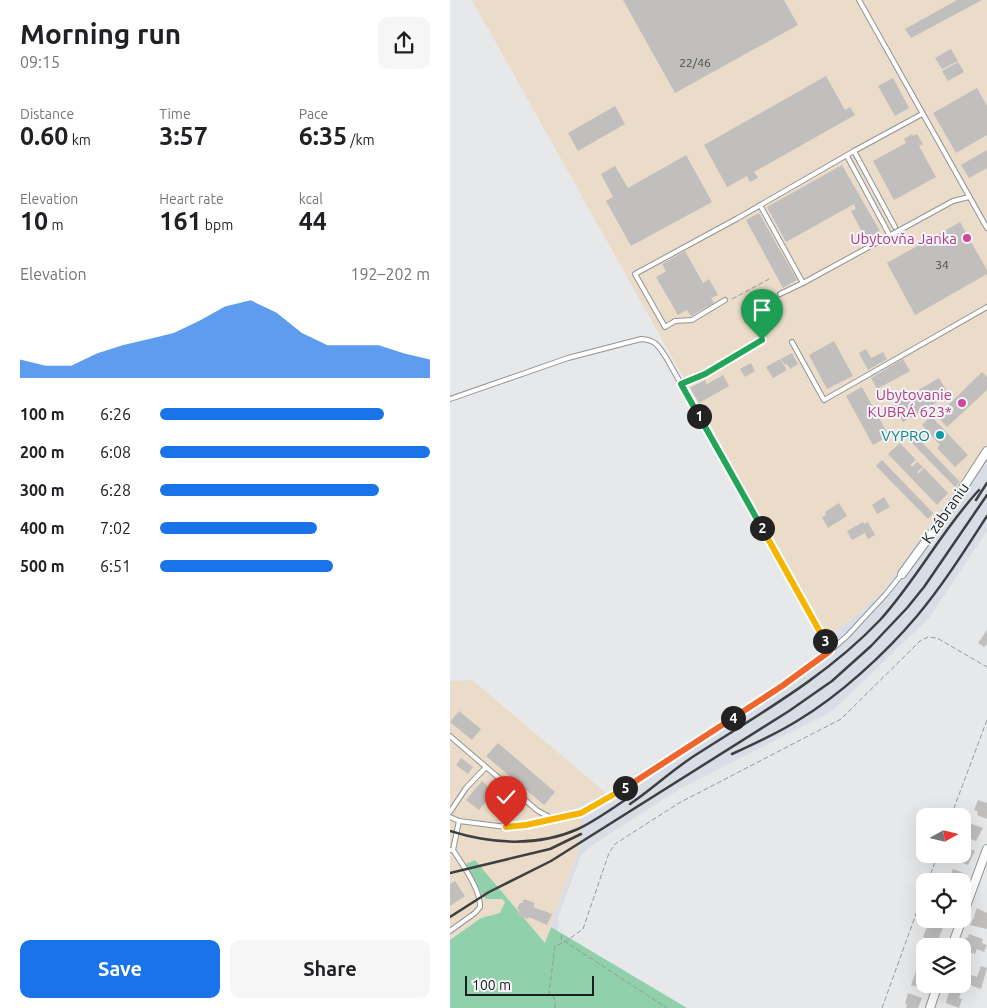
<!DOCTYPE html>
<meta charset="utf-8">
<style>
body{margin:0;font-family:Ubuntu,sans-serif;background:#f6f6f6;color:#202124;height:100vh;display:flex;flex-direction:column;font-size:19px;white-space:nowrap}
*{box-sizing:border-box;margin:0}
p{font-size:16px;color:#757577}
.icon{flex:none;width:28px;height:28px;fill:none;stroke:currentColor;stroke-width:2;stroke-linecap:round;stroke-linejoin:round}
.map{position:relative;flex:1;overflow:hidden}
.sheet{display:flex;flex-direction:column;background:#fff;width:450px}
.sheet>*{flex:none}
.needle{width:32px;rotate:82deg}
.controls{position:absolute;left:466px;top:808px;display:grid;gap:10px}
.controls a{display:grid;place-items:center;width:55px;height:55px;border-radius:10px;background:#fff;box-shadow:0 5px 20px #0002;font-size:25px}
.scale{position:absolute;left:15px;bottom:12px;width:129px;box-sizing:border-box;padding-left:5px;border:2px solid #1c1d1e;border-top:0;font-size:14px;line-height:18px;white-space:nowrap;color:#1c1d1e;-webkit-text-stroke:4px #f4f5f7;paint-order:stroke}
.pin{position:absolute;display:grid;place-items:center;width:42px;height:42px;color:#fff;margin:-51px -21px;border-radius:50% 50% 50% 0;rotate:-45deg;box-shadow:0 0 5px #0007}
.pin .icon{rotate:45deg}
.km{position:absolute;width:25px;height:25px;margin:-12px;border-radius:50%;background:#222;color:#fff;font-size:14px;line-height:25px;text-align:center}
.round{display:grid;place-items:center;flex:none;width:52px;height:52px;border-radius:10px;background:#f6f6f6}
.head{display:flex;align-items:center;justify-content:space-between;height:85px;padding:0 20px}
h1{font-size:28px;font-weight:700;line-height:38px}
.figures{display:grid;grid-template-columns:repeat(3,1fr);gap:8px;height:85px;padding:5px 20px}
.figures div{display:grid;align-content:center}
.figures b{font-size:25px;font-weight:700}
.figures small{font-size:14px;font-weight:400}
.figures p{font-size:14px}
.chart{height:140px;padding:10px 20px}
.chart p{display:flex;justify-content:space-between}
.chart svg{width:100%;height:90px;margin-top:5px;fill:#1a73e8;opacity:.7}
.action{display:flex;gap:10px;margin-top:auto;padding:10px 20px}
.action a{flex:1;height:58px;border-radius:10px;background:#1a73e8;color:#fff;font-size:20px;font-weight:700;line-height:58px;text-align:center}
.action a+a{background:#f6f6f6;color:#202124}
ul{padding:0 20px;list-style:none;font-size:16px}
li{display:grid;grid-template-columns:80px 60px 1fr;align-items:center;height:38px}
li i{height:12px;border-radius:6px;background:#1a73e8}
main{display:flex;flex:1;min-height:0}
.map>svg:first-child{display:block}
</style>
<main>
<section class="sheet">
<div class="head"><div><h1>Morning run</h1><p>09:15</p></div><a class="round"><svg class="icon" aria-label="share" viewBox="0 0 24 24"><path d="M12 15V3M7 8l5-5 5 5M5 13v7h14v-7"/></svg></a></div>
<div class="figures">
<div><p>Distance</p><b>0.60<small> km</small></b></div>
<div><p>Time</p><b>3:57</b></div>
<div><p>Pace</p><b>6:35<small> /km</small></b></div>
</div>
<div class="figures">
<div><p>Elevation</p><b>10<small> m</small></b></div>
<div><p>Heart rate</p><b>161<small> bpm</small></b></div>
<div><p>kcal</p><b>44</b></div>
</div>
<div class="chart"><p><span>Elevation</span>192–202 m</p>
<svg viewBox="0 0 160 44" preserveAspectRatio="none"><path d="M0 44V35L10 38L20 38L30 32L40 28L50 25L60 22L70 16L80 9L90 6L100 12L110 22L120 28L130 28L140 28L150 32L160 35V44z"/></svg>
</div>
<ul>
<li><b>100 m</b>6:26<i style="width:83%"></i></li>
<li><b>200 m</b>6:08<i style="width:100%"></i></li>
<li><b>300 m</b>6:28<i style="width:81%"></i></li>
<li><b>400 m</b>7:02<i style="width:58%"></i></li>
<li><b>500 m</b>6:51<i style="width:64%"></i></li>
</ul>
<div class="action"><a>Save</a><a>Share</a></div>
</section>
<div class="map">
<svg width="537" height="1008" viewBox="0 0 537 1008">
<rect width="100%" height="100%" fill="#e7e8ea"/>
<g fill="#ebdcc9">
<path d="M 22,0 L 537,0 L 537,445 L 430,595 L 372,644 L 375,634 L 377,634 Z"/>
<path d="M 22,680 L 156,793 L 128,806 L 133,819 L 128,852 L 95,943 L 25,860 L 45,898 L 52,899 L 55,902 L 50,913 L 31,918 L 0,940 L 0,681 Z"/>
</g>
<path fill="#d9dde6" d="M 537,445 L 537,531 L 479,618 L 381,712 L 231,788 L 141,846 L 131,855 L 108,917 L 109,925 L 108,930 L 101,927 L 128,852 L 133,819 L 128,806 L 156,793 L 252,733 L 337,678 L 369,653 L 368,647 L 430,595 Z"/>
<path fill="#90d0aa" d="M 25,860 L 95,943 L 101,927 L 237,1008 L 0,1008 L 0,940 L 31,918 L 50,913 L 55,902 L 52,899 L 36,899 C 28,889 19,877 16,864 Z"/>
<g fill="#c0bfbd">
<path d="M 173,0 L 334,0 L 348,25 L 225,93 Z"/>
<path d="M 507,0 L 532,0 L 461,38 L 455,29 Z"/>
<path d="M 501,49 L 508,61 L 492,69 L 485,58 Z"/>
<path d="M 508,62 L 514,72 L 498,81 L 492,71 Z"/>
<path d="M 376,76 L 395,110 L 400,107 L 405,115 L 304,172 L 308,178 L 300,182 L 297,176 L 277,187 L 254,145 Z"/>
<path d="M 443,78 L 459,108 L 445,116 L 428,86 Z"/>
<path d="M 527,88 L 537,106 L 537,135 L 506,153 L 483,113 Z"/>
<path d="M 165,106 L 175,124 L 128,151 L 118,133 Z"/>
<path d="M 462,134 L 463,136 L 467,134 L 473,144 L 469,146 L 486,177 L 444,200 L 423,161 L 456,143 L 454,139 Z"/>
<path d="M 537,150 L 537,168 L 519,178 L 511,165 Z"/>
<path d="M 236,155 L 262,202 L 181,246 L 156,201 L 163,197 L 151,174 L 165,166 L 178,188 Z"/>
<path d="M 392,165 L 431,233 L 417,241 L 401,211 L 406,209 L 404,204 L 336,242 L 317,207 Z"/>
<path d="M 309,213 L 347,280 L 333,288 L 296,220 Z"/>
<path d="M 510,222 L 537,270 L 537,274 L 465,315 L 437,263 Z"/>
<path d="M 235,251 L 253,283 L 259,279 L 268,295 L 261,298 L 264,303 L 241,316 L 237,310 L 228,315 L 206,277 L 216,271 L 212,264 Z"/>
<path d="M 384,341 L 403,376 L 377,389 L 359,355 Z"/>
<path d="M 416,349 L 421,358 L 433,352 L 437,359 L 418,370 L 409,353 Z"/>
<path d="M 342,353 L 348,364 L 340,369 L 337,364 L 335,365 L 331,359 Z"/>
<path d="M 330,359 L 337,370 L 323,378 L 316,367 Z"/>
<path d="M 453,359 L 460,371 L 427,389 L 421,378 Z"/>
<path d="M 301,363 L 305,371 L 295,377 L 290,369 Z"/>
<path d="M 532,372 L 537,377 L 537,390 L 497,427 L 487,416 Z"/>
<path d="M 273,375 L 279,386 L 249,403 L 240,388 L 255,380 L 257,384 Z"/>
<path d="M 489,378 L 498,393 L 488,399 L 489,401 L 453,422 L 443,405 Z"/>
<path d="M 412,387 L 439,436 L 423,445 L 396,396 Z"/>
<path d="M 481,416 L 518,455 L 505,467 L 487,448 L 490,445 L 472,425 Z"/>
<path d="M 462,432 L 510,482 L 505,487 L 456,437 Z"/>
<path d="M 450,443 L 466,460 L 460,465 L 462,467 L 467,462 L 473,467 L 467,472 L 468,474 L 474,468 L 498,493 L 487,505 L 438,454 Z"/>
<path d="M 432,460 L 483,513 L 478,519 L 426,466 Z"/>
<path d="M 434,497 L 440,507 L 427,514 L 422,505 Z"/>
<path d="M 389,503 L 397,516 L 378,528 L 372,517 L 376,515 L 375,512 Z"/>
<path d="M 413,522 L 414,524 L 418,522 L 425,535 L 418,539 L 415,533 L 402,540 L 397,531 Z"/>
<path d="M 537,630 L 537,644 L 534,647 L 528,643 Z"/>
<path d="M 9,711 L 31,729 L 22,740 L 0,722 Z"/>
<path d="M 48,743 L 105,792 L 94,805 L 36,756 Z"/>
<path d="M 11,758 L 23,767 L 18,774 L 6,765 Z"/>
<path d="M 32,781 L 44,792 L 29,810 L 16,800 Z"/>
<path d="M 528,800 L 537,803 L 537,819 L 527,815 L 528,812 L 524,810 Z"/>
<path d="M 519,823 L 533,828 L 526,841 L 518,838 L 520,835 L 516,833 Z"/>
<path d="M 512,846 L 525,851 L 518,865 L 510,862 L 511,858 L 507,856 L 508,854 L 512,854 Z"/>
<path d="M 503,869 L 516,874 L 514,881 L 503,881 L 499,879 Z"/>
<path d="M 5,881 L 15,896 L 0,906 L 0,884 Z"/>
<path d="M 74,899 L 85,903 L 83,907 L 102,914 L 97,925 L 79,917 L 78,919 L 67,915 L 69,910 L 67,909 L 70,903 L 72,903 Z"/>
<path d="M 527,908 L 537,913 L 537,929 L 520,925 L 525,916 L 524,916 Z"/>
<path d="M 480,919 L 499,919 L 497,923 L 495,922 L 487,943 L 473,937 Z"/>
<path d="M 519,934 L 533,939 L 532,943 L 537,945 L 534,952 L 527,949 L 525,954 L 514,950 L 515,947 L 513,946 L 516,937 L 518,938 Z"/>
<path d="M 531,966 L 537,968 L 531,989 L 512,982 L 512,972 L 527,977 Z"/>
<path d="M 466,971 L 475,974 L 475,984 L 477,984 L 473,989 L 461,985 Z"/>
<path d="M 501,984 L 513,987 L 509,998 L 512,999 L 509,1008 L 496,1003 Z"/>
<path d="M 458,993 L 472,998 L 468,1008 L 456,1008 L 457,1004 L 455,1004 Z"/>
</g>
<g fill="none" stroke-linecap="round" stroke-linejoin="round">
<defs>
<g id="service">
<path d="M 409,0 L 537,228"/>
<path d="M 397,156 L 440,236"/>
<path d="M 310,205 L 353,283"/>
<path d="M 445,227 L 404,151 L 472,114"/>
<path d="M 330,294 L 353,283 L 503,201 L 519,197"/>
<path d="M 275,300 L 242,320 L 225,321 L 215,327 L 185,274 L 288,218 L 404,151"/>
<path d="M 342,342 L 374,400 L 537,307"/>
<path d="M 231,384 L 255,373 L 312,340"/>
<path d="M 0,399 L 118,358 L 191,339 C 207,340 209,347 217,359 L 360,613 L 380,651"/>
<path d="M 0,736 L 36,767"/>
<path d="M 0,812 L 16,788 L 36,767 L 88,811 L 103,819"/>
<path d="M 0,817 L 9,821 L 56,827 L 76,825 L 131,813 L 164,795 L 332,686 L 380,651 L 397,636 L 436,594 L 452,574"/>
<path d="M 0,850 L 3,850 L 9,821"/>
<path d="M 0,931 L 25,913 L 30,907 C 31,890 12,864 3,850"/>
</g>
<g id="minor">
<path d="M 452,574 L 498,511 L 537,451"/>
<path d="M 512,917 L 537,849"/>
<path d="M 502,946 L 512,919"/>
<path d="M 480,1008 L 488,984"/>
</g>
</defs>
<use href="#service" stroke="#929395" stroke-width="6"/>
<use href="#minor" stroke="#929395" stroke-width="10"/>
<g stroke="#97989a" stroke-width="1" stroke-dasharray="5 2.5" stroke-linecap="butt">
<path d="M 282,299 L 321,278"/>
<path d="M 501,816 L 537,720"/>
<path d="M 478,881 L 488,854"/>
<path d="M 112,935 L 111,939 L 217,1008"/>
<path d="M 105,1008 C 106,1001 105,997 99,993 L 105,946 L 115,942 L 133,929 L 159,853 L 165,844 L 229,803 L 391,719 L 470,641 L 478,637 L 487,638 L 537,667"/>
<path d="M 432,1008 L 475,889"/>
</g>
<use href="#service" stroke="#fff" stroke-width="4"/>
<use href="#minor" stroke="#fff" stroke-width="8"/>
<g stroke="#3e3f40" stroke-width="2.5">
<path d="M 526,500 L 537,483"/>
<path d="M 282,754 C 304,744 326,734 347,721 C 389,696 435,654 467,616 C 493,585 515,550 537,516"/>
<path d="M 180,804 C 202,789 221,771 244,756 C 309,714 376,677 430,620 C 467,579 492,530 529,490"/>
<path d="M 0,831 C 41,844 88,847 128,829 C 147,820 165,806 183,795"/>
<path d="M 0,873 L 100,849 L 131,834"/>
<path d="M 0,917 L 39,892 L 101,861 L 339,711 L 382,681 L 421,646 L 457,608 L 474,587 L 537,495"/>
</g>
</g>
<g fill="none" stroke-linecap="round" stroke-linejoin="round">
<defs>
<path id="split-1" d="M 249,416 L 231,384 L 255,374 L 312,340"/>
<path id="split-2" d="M 249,416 L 312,528"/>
<path id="split-3" d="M 312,528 L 375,641"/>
<path id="split-4" d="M 283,718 L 332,686 L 380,651 L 375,641"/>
<path id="split-5" d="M 175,788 L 283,718"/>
<path id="split-6" d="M 56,827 L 76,825 L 131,813 L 175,788"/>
</defs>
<use href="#split-1" stroke="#fff" stroke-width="10"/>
<use href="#split-2" stroke="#fff" stroke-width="10"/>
<use href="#split-3" stroke="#fff" stroke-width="10"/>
<use href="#split-4" stroke="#fff" stroke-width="10"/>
<use href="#split-5" stroke="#fff" stroke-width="10"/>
<use href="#split-6" stroke="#fff" stroke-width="10"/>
<use href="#split-1" stroke="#22a559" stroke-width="6"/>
<use href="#split-2" stroke="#22a559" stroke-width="6"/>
<use href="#split-3" stroke="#f5b400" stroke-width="6"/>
<use href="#split-4" stroke="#f0652b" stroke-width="6"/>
<use href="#split-5" stroke="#f0652b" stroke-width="6"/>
<use href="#split-6" stroke="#f5b400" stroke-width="6"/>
</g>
<g fill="#d1479c" stroke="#f4f5f7" stroke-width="2">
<circle cx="517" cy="238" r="5"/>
<circle cx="512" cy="403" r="5"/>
</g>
<circle fill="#0f9aa8" stroke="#f4f5f7" stroke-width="2" cx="490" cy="435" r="5"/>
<g text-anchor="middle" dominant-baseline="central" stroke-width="4" stroke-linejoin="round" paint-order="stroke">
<g font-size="12" fill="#454646">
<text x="245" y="62">22/46</text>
<text x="492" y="264">34</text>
</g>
<g font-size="15" fill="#b23c85" stroke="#f4f5f7" text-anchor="end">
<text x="507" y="238">Ubytovňa Janka</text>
<text x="502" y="394">Ubytovanie<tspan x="502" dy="17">KUBRÁ 623*</tspan></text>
</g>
<g font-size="15" fill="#0d838f" stroke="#f4f5f7" text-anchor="end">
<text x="480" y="435">VYPRO</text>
</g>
<g font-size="15" fill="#1c1d1e" stroke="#f4f5f7">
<text transform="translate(495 513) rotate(-55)">K zábraniu</text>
</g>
</g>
</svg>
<div class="controls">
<a><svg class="needle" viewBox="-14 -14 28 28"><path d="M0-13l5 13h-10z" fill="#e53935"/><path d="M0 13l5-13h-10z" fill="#757577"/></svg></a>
<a><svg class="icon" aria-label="locate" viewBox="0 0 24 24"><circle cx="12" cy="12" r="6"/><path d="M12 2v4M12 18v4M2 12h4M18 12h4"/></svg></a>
<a><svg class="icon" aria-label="layers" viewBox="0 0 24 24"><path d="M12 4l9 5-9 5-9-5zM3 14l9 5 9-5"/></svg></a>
</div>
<div class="scale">100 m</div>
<div class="pin" style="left:312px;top:340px;background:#1e9e55"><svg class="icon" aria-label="arrive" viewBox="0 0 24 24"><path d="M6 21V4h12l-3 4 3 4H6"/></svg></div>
<div class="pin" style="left:56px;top:827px;background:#d93025"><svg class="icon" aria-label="check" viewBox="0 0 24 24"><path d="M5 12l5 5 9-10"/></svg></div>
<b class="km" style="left:249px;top:416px">1</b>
<b class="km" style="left:312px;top:528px">2</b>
<b class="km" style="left:375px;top:641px">3</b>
<b class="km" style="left:283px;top:718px">4</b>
<b class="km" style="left:175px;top:788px">5</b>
</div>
</main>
